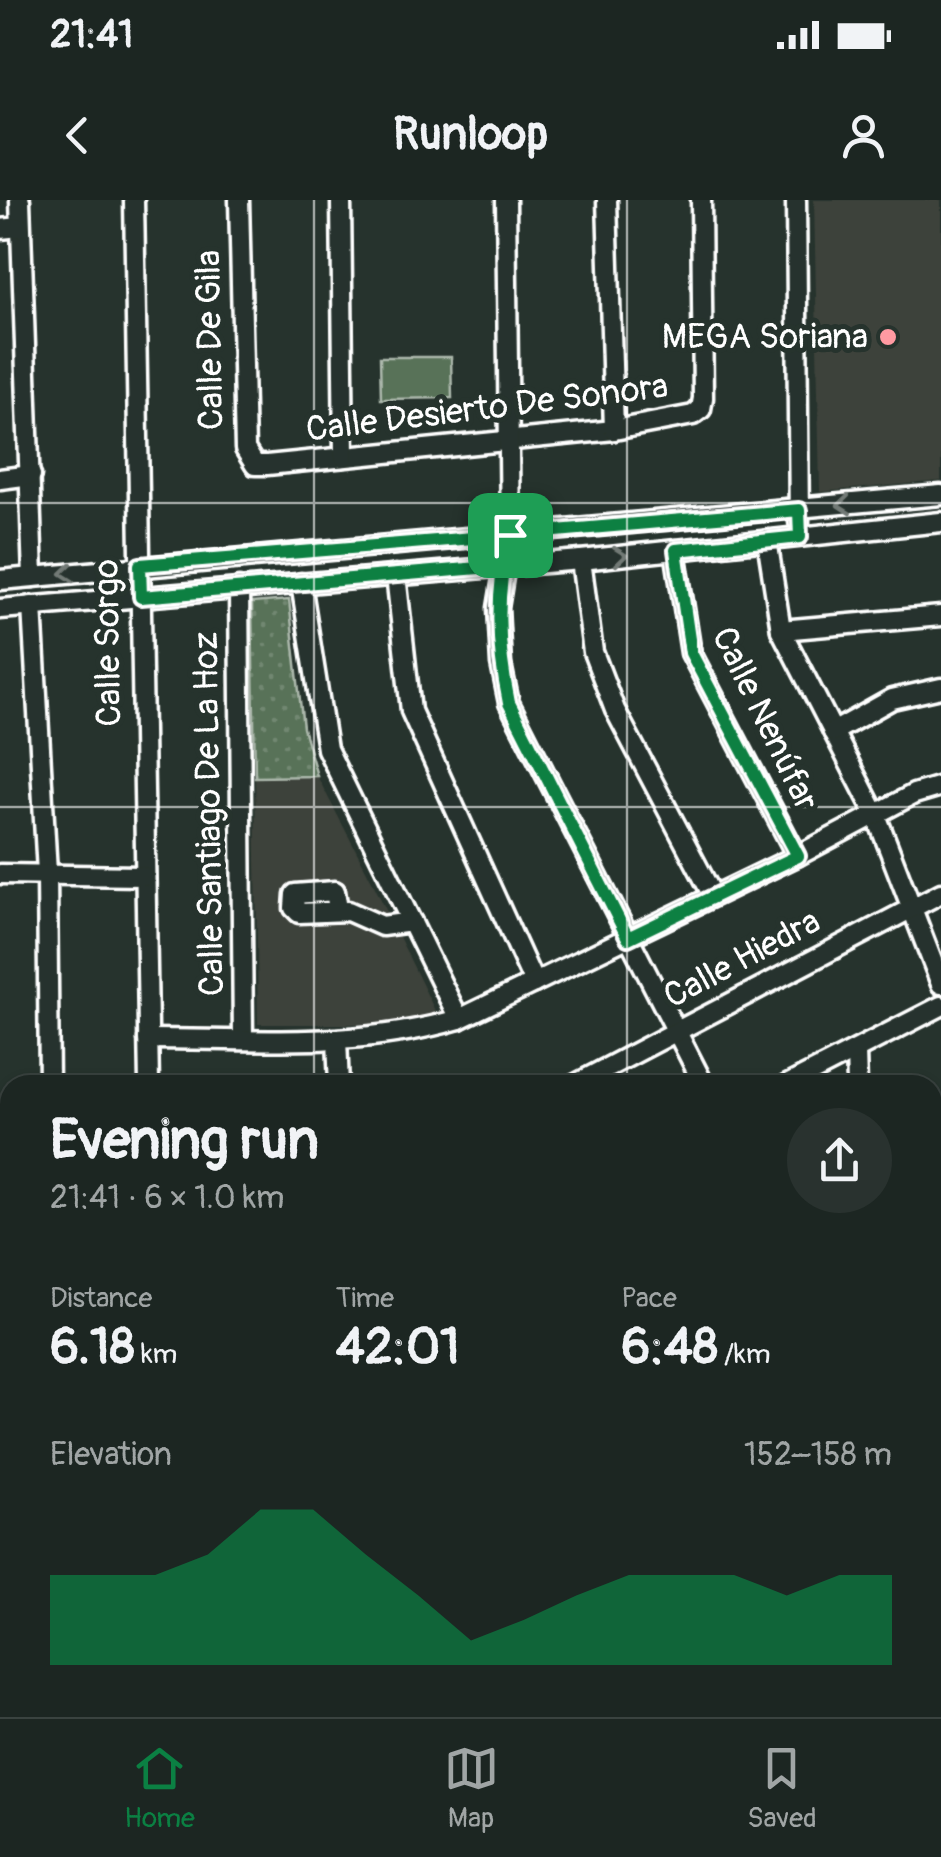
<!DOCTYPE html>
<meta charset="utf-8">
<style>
body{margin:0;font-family:Pangolin,sans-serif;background:#29322f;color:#f1f3f6;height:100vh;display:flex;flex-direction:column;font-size:38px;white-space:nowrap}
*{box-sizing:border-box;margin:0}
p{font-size:32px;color:#a0a5a5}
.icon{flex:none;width:55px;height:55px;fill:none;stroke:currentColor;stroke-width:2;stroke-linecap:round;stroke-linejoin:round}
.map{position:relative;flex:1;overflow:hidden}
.details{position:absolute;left:0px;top:875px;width:942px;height:642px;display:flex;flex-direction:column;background:#1c2622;border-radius:30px 30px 0 0;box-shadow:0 2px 8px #0004,0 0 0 2px #3a4340}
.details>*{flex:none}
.pin{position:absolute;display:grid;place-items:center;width:85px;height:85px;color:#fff;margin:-42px;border-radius:20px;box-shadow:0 5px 15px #0006}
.round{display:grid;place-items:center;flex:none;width:105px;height:105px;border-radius:52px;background:#29322f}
.headline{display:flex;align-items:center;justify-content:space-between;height:170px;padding:0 50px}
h1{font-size:55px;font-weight:800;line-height:75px}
.stats{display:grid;grid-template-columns:repeat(3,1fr);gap:15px;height:170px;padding:10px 50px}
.stats div{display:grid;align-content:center}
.stats b{font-size:50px;font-weight:800}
.stats small{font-size:28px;font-weight:400}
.stats p{font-size:28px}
.chart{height:280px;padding:20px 50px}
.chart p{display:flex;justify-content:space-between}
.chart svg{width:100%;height:180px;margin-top:10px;fill:#0b8043;opacity:.7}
.status{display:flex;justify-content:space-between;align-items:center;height:70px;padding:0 50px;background:#1c2622;direction:ltr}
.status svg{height:28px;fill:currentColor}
header{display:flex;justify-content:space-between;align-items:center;height:130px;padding:0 50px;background:#1c2622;font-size:45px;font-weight:800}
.dock{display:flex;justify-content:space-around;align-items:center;height:140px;border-top:2px solid #3a4340;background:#1c2622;font-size:28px;color:#a0a5a5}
.dock a{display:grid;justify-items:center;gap:5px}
.dock .current{color:#0b8043}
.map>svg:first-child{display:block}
</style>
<div class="status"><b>21:41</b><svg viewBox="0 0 49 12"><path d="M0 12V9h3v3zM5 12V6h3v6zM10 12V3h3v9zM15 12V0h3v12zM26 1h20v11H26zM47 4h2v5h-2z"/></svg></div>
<header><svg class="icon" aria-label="back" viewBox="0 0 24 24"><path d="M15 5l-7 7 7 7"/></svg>Runloop<svg class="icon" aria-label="person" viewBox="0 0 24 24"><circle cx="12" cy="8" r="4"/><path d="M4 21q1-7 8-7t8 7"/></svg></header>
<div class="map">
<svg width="941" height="1517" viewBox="0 0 941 1517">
<defs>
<pattern id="green-dots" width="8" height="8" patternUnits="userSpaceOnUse" patternTransform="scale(2.5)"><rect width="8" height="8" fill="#587258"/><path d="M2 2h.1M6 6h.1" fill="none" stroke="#718771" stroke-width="1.8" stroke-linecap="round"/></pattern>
</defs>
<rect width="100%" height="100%" fill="#26332d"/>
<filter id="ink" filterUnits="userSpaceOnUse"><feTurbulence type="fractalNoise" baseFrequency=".01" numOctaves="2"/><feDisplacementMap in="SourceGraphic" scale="20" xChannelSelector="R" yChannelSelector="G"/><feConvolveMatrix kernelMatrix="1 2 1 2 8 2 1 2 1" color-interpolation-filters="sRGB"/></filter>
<g filter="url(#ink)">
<g fill="#3c423a">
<path d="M 814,0 L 941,0 L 941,281 L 820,292 Z"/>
<path d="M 317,576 L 372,681 L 438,817 L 424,824 L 258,824 L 255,577 Z"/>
<path d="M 548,1508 L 761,1508 L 761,1517 L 549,1517 Z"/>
</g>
<g fill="url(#green-dots)" stroke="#acb8ac" stroke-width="2.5">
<path d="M 289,400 L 303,528 L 317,576 L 255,577 L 252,403 Z"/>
<path d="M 180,1508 L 524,1508 L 524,1517 L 181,1517 Z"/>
</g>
<path fill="#587258" stroke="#acb8ac" stroke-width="2.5" d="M 380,157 L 451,157 L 452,198 L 381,199 Z"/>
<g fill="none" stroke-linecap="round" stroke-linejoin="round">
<defs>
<g id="minor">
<path d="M 20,0 L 33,377"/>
<path d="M 134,0 L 149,885"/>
<path d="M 239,0 L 245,249 L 255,265 L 267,265 L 614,230 L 693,215 L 701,209 L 703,198 L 701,0"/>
<path d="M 341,0 L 344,257"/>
<path d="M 506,0 L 510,335 L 498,408 L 501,464 L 509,503 L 704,885"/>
<path d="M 607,0 L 614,230"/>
<path d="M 796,0 L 799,322"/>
<path d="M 0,29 L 20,27"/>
<path d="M 0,279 L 31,275"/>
<path d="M 767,340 L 781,430 L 876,615 L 941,784"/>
<path d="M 675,350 L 691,453 L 797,656"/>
<path d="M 581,360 L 593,452 L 615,510 L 713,696"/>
<path d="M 396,375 L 411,511 L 534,783"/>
<path d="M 0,380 L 941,295"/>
<path d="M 301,383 L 327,549 L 459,819"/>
<path d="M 239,388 L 243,839"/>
<path d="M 32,406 L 47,673 L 49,885"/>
<path d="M 0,409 L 581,360 L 941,322"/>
<path d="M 781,430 L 941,416"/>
<path d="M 833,532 L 892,499 L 941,488"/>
<path d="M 0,674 L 143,676"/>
<path d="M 338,709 L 335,691 L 295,694 L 294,708 L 299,713 L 348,711 L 382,726 L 412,722"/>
<path d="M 148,839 C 252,839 358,849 459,819 L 797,656 L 914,594 L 941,586"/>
<path d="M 337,840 L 339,885"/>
<path d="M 856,851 L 857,885"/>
<path d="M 574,885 L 941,693"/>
<path d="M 787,885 L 941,806"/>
<path d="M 0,944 L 10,944"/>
<path d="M 0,1048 L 10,1046"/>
<path d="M 932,1252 L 941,1250"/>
<path d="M 155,1508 L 156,1517"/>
<path d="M 538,1508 L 538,1517"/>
<path d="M 776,1508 L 776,1517"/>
<path d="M 870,1508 L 870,1517"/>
<path d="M 43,1517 L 43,1508"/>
<path d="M 91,1517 L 111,1508"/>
</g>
</defs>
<use href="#minor" stroke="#fff" stroke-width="25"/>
<use href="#minor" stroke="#26332d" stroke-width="18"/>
</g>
<defs><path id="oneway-chevron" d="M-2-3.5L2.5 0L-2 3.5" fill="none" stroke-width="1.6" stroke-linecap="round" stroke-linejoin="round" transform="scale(2.5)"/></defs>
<g stroke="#727a76">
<use href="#oneway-chevron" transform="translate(844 305) rotate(174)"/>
<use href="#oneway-chevron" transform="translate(620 356) rotate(-6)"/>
<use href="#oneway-chevron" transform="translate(67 373) rotate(174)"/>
</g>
</g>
<g fill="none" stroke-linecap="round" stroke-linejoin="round" filter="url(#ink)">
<defs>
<path id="route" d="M 510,335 L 502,366 L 141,397 L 140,365 L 510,335 C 495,392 497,446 509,503 L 628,738 L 798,656 L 691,453 L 676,350 L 800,337 L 799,310 L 510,335"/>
</defs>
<use href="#route" stroke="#fff" stroke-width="20"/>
<use href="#route" stroke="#0b8043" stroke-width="12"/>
</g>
<path fill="none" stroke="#fff" stroke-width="2.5" stroke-opacity="0.55" d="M 314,0 L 314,885M 627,0 L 627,885M 0,303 L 941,303M 0,607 L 941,607M 0,910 L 10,910M 932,910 L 941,910M 0,1214 L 10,1214M 932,1214 L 941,1214M 314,1508 L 314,1517M 627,1508 L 627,1517"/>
<circle fill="#ff9aa2" stroke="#26332d" stroke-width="4" cx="888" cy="137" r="10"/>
<g text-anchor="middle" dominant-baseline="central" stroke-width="10" stroke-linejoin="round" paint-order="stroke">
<g font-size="35" fill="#fff" stroke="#26332d" text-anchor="end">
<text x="868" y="137">MEGA Soriana</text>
</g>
<g font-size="35" fill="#fff" stroke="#26332d">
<text transform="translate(210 140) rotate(-91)">Calle De Gila</text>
<text transform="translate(487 208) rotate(-7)">Calle Desierto De Sonora</text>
<text transform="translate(108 443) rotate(-91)">Calle Sorgo</text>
<text transform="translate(765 519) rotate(64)">Calle Nenúfar</text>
<text transform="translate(209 614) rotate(-91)">Calle Santiago De La Hoz</text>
<text transform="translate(742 759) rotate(-28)">Calle Hiedra</text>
</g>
</g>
</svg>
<div class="pin" style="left:510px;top:335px;background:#1e9e55"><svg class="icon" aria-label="arrive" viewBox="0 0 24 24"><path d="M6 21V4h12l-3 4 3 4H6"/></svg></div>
<section class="details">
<div class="headline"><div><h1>Evening run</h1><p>21:41 · 6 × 1.0 km</p></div><a class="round"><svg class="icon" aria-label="share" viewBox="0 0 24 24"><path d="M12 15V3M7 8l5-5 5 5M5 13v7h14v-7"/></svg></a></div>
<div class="stats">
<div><p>Distance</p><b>6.18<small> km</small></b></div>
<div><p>Time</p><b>42:01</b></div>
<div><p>Pace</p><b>6:48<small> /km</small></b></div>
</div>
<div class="chart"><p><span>Elevation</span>152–158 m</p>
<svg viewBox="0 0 160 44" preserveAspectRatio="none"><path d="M0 44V22L10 22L20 22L30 17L40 6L50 6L60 17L70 27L80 38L90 33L100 27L110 22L120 22L130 22L140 27L150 22L160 22V44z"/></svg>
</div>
</section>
</div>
<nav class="dock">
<a class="current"><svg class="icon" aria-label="home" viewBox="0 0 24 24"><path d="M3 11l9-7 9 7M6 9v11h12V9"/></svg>Home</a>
<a><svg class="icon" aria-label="map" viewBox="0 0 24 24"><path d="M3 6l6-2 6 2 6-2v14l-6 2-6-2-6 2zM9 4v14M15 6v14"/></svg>Map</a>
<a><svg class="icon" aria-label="saved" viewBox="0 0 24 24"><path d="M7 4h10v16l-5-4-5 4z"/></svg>Saved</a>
</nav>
